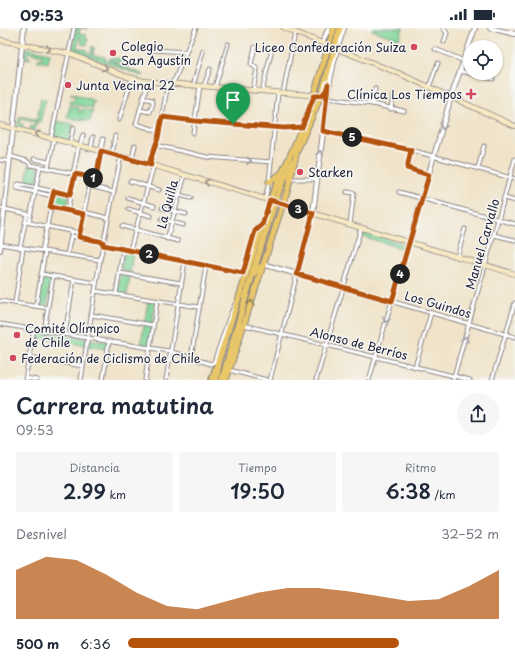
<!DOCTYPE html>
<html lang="es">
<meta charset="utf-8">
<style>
body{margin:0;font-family:"Playpen Sans",sans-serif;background:#f6f6f7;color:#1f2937;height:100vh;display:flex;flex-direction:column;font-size:15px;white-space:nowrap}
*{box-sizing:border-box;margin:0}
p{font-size:13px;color:#747a83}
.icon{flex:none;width:22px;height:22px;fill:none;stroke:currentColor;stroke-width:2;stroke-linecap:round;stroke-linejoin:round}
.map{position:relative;height:352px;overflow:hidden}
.side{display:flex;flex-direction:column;background:#fff;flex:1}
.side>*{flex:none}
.tools{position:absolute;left:463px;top:12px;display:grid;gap:8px}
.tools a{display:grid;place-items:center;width:40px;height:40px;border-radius:50%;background:#fff;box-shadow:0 1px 3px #0004;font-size:20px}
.pin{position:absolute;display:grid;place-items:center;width:34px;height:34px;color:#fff;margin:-41px -17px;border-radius:50% 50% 50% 0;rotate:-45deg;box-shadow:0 0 4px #0007}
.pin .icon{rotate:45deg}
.km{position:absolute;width:20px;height:20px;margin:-10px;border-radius:50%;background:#222;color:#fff;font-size:11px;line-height:20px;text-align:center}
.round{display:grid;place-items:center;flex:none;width:42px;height:42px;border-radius:21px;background:#f6f6f7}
.headline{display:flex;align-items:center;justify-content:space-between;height:68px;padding:0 16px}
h1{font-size:22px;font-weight:600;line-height:30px}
.stats{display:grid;grid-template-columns:repeat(3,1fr);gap:6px;height:68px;padding:4px 16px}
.stats div{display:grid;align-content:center;border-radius:4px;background:#f6f6f7;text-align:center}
.stats b{font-size:20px;font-weight:600}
.stats small{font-size:11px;font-weight:400}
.stats p{font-size:11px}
.chart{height:112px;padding:8px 16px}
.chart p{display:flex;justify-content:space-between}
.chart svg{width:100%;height:72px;margin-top:4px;fill:#b45309;opacity:.7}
ul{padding:0 16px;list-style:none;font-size:13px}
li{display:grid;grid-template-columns:64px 48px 1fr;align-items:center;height:30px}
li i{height:10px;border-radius:5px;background:#b45309}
.status{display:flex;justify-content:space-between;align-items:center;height:28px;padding:0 20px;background:#fff;direction:ltr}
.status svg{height:11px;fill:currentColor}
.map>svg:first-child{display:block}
</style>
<div class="status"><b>09:53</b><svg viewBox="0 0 49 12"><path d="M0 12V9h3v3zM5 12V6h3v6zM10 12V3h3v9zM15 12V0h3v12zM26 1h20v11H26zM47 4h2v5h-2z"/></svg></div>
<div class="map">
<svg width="515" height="352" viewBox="0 0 515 352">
<rect width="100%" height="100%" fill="#f6f6f2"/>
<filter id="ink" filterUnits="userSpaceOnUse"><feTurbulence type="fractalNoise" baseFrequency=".025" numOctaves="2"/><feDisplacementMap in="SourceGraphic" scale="8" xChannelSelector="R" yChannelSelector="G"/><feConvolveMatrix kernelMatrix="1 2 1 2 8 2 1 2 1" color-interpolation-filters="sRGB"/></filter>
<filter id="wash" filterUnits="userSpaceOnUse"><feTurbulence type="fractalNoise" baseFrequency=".012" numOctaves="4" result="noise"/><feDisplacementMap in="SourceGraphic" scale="16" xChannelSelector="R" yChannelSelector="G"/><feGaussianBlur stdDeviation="0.9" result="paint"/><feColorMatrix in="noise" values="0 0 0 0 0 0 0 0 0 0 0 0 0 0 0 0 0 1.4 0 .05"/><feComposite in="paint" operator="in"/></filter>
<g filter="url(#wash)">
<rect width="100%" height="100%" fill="#f0e3c9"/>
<g fill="#80d699" stroke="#517c6a">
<path d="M 76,0 L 87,0 L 87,1 L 80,0 L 79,6 L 86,7 L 86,11 L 88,11 L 87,17 L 81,16 L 82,10 L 79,10 L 77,20 L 87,22 L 87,24 L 91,26 L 92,18 L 94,19 L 93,27 L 105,29 L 105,32 L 109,33 L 110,30 L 124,31 L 123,35 L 110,33 L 144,47 L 142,48 L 72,22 Z"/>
<path d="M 373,0 L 403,0 L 399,11 L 372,2 Z"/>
<path d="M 26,20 L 50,25 L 48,35 L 38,33 L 38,31 L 42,31 L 42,27 L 28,24 L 27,28 L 30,29 L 30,31 L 24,30 Z"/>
<path d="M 71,65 L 95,73 L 94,75 L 92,75 L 92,78 L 94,79 L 93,80 L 70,76 L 71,72 L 74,73 L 75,68 L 71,67 Z"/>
<path d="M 41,70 L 46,71 L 40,94 L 37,93 L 35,103 L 30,102 L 31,98 L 34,99 L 35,94 L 21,91 L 20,96 L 23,96 L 22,100 L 17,98 L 20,88 L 37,92 Z"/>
<path d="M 70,78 L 79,80 L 79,84 L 81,84 L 82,81 L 93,83 L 90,93 L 67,90 Z"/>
<path d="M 56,93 L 73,96 L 69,112 L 53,108 Z"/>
<path d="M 29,137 L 40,140 L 36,157 L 26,154 Z"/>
<path d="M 54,163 L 69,167 L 67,182 L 51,179 Z"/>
<path d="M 362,203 L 406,217 L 404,221 L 361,208 Z"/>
<path d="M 126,223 L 133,225 L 130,245 L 121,242 L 124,225 Z"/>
<path d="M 122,247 L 130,248 L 127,266 L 119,265 L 118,263 L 120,248 Z"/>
<path d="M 42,248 L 51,249 L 47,278 L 38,277 Z"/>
<path d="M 148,273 L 154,274 L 155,276 L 149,318 L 141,316 Z"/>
<path d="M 36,303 L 107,314 L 106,321 L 35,309 Z"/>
</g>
</g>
<g filter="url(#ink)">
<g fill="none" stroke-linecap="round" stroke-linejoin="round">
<defs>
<g id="minor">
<path d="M 443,0 L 447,5 L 444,14"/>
<path d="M 435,21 L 464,33"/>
<path d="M 154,22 L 186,24"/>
<path d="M 464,31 L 470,32"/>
<path d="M 460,43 L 493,51"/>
<path d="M 148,54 L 136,96 L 159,103"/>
<path d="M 172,55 L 175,51 L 196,0"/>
<path d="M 193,58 L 203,23"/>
<path d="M 204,58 L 210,41"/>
<path d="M 215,59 L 228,16"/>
<path d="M 429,59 L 438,35"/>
<path d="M 253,63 L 257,41 L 251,36 L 255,19"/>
<path d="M 262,63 L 272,21"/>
<path d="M 283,65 L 295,5"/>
<path d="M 328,70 L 372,76 L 404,83"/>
<path d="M 372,76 L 375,61"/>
<path d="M 391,81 L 393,67"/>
<path d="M 140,82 L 150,84 L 153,75 L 152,72 L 143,70"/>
<path d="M 162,89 L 195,93 L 284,100 L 302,99"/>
<path d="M 119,92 L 132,50"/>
<path d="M 323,103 L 411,122 L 515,151"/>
<path d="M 193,105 L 200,58"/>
<path d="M 51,110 L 74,0"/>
<path d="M 70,115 L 73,100"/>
<path d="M 80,117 L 83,107"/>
<path d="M 155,117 L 207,129 L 271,134"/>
<path d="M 91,120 L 93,109"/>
<path d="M 411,122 L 407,140 L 429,147"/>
<path d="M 112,126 L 115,108"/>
<path d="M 10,128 L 27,133 L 31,137 L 96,150"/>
<path d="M 34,131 L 49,134"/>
<path d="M 132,131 L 135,117"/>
<path d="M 0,132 L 7,133"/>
<path d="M 48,140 L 54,111"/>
<path d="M 478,140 L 484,118"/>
<path d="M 73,146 L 79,117"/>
<path d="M 291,151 L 317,151"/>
<path d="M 130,153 L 159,162"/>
<path d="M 17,157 L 19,156 L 70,167"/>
<path d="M 17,157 L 17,160 L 53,168"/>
<path d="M 94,159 L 103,111"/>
<path d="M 94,159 L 113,164"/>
<path d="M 168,164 L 191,170"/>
<path d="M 347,164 L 354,165 L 350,196"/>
<path d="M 399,164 L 515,196"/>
<path d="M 128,170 L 154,178"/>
<path d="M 504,170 L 515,173"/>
<path d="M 265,171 L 269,154 L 278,65"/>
<path d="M 50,179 L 83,186"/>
<path d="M 0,180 L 28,186"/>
<path d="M 162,180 L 186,186"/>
<path d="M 128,181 L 151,188"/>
<path d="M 67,183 L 75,146"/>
<path d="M 84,184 L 108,190"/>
<path d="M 161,191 L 183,197"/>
<path d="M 26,194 L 80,205"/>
<path d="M 29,194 L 40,139"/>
<path d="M 122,198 L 178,213"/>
<path d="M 494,207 L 515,212"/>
<path d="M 71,208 L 103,214"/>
<path d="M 79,209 L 91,149"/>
<path d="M 167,211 L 185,147"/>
<path d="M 0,216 L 100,232"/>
<path d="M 103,217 L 246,246"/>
<path d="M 20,220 L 27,186"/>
<path d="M 130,222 L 153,140 L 150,133 L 159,103 L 168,56"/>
<path d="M 42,223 L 54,163"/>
<path d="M 67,227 L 72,203"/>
<path d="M 457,229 L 465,201"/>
<path d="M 120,245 L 181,255"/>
<path d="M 243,245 L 255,203 L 262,197"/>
<path d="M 41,246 L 96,255"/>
<path d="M 95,263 L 199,279"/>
<path d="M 116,266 L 123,221"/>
<path d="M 0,273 L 48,280"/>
<path d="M 15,275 L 23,220"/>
<path d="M 36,278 L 45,224"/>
<path d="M 91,287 L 153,297"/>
<path d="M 0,296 L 169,323 L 211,336 L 214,334 L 230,287 L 235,276"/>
<path d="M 244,297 L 470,352"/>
<path d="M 44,303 L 53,248"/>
<path d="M 65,306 L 74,251"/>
<path d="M 29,329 L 83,338"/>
<path d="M 191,330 L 206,238"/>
<path d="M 415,339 L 431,285"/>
<path d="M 229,342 L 267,352"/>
<path d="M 26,350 L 37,352"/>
<path d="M 25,352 L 34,301"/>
<path d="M 81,352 L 100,232 L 121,128"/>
<path d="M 103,352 L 109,313"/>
<path d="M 145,352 L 157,273"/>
<path d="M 166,352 L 185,234"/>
<path d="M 270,352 L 297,246 L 515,309"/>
<path d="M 316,352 L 361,200"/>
<path d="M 369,352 L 409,214"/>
<path d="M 453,352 L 515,131"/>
<path d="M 492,352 L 515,275"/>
</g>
<g id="tertiary">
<path d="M 490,0 L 515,6"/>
<path d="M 322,15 L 329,0"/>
<path d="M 409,214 L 451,69 L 475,0"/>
<path d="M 0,222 L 24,0"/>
<path d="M 263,237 L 266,237 L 297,246 L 313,185 L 329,56 L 337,21 L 344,0"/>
</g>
<g id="secondary">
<path d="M 284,0 L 398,45 L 515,98"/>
<path d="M 0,12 L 71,26 L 125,48 L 143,53 L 321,68"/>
<path d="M 0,97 L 132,131 L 515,246"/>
</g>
<g id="primary">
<path d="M 323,66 L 329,56"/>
<path d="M 296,125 L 321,68 L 340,0"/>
<path d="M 269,154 L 280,146"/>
<path d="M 275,174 L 281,158 L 293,133"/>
<path d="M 221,325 L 273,164 L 289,130 L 310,80 L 334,0"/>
<path d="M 216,352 L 219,337"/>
<path d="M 226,352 L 288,160 L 297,123"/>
</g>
<g id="motorway">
<path d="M 253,246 L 263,237"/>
<path d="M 238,305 L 244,296"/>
<path d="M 212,352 L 222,322"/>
<path d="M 222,352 L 248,261 L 275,174"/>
</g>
</defs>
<use href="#minor" stroke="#898282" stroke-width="5"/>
<use href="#tertiary" stroke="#898282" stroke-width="6"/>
<use href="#secondary" stroke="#898282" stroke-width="6"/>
<use href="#primary" stroke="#898282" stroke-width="7"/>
<use href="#motorway" stroke="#898282" stroke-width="8"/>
<use href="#minor" stroke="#fff" stroke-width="3"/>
<use href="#tertiary" stroke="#fff" stroke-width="4"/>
<use href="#secondary" stroke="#f6e9c3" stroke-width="4.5"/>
<use href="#primary" stroke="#e9c769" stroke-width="5"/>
<use href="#motorway" stroke="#e9c769" stroke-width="5.5"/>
</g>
<defs><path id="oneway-chevron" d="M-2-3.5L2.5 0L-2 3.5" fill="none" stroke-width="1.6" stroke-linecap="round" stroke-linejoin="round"/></defs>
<g stroke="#978f86">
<use href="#oneway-chevron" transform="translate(48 21) rotate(12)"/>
<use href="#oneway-chevron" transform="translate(105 40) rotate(22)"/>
<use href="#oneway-chevron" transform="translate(37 106) rotate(-166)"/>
<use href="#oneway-chevron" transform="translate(207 154) rotate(-164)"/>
</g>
<g stroke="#9c9ca7">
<use href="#oneway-chevron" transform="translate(443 99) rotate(106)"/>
<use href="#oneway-chevron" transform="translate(320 125) rotate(-83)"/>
<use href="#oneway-chevron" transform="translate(249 133) rotate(4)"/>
<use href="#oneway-chevron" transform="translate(386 292) rotate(106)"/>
<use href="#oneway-chevron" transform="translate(465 311) rotate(-74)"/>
</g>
<use stroke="#867452" href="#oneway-chevron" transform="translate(251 275) rotate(-73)"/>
</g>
<g fill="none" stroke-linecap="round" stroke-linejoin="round" filter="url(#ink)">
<defs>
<path id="route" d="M 328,56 L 323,103 L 411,122 L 407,140 L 429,147 L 392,273 L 297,246 L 313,185 L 270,172 L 262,197 L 255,203 L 243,245 L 103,217 L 103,214 L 79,209 L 84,186 L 50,179 L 54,163 L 70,167 L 75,146 L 96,150 L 101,123 L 151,137 L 150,133 L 158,110 L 162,89 L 195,93 L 284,100 L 302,99 L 314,68 C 323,68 326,65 328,56 Z"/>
</defs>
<use href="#route" stroke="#fff" stroke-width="8"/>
<use href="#route" stroke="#b45309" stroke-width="5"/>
</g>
<g fill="#d1495b" stroke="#f6f6f2" stroke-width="1.5">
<circle cx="414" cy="19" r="4"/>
<circle cx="113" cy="25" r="4"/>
<circle cx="68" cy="57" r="4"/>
<path d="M469 60h4v4h4v4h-4v4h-4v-4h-4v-4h4z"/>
<circle cx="300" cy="144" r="4"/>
<circle cx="17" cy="307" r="4"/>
<circle cx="13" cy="330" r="4"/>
</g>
<g text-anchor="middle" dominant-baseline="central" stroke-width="3" stroke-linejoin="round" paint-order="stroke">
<g font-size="12" fill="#22223b" stroke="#f6f6f2" text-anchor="start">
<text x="121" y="18">Colegio<tspan x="121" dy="14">San Agustín</tspan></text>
<text x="406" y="19" text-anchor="end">Liceo Confederación Suiza</text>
<text x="76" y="57">Junta Vecinal 22</text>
<text x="462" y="66" text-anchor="end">Clínica Los Tiempos</text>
<text x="308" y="144">Starken</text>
<text x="25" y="300">Comité Olímpico<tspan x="25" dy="14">de Chile</tspan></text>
<text x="21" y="330">Federación de Ciclismo de Chile</text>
</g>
<g font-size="12" fill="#22223b" stroke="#f6f6f2">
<text transform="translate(167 176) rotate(-75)">La Quilla</text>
<text transform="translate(482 216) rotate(-74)">Manuel Carvallo</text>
<text transform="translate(438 276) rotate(16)">Los Guindos</text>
<text transform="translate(359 315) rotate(14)">Alonso de Berríos</text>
</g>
</g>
</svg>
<div class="tools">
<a><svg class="icon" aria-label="locate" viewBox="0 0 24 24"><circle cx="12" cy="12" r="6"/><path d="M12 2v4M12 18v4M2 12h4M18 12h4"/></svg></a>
</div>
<div class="pin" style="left:233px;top:96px;background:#1e9e55"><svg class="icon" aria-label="arrive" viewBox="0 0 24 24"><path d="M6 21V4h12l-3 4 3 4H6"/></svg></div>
<b class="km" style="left:93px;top:150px">1</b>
<b class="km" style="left:149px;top:226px">2</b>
<b class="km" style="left:298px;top:181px">3</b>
<b class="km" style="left:400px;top:246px">4</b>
<b class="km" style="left:352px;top:109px">5</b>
</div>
<section class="side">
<div class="headline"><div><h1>Carrera matutina</h1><p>09:53</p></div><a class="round"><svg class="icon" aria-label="share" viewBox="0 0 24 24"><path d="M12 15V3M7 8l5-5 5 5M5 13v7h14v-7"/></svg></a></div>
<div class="stats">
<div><p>Distancia</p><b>2.99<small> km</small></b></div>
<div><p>Tiempo</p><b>19:50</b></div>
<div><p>Ritmo</p><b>6:38<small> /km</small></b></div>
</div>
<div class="chart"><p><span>Desnivel</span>32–52 m</p>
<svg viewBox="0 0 160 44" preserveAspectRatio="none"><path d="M0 44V14L10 6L20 8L30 17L40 28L50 36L60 38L70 33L80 28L90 25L100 25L110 27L120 30L130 33L140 32L150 24L160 14V44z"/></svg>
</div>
<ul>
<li><b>500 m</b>6:36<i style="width:73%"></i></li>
</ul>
</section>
